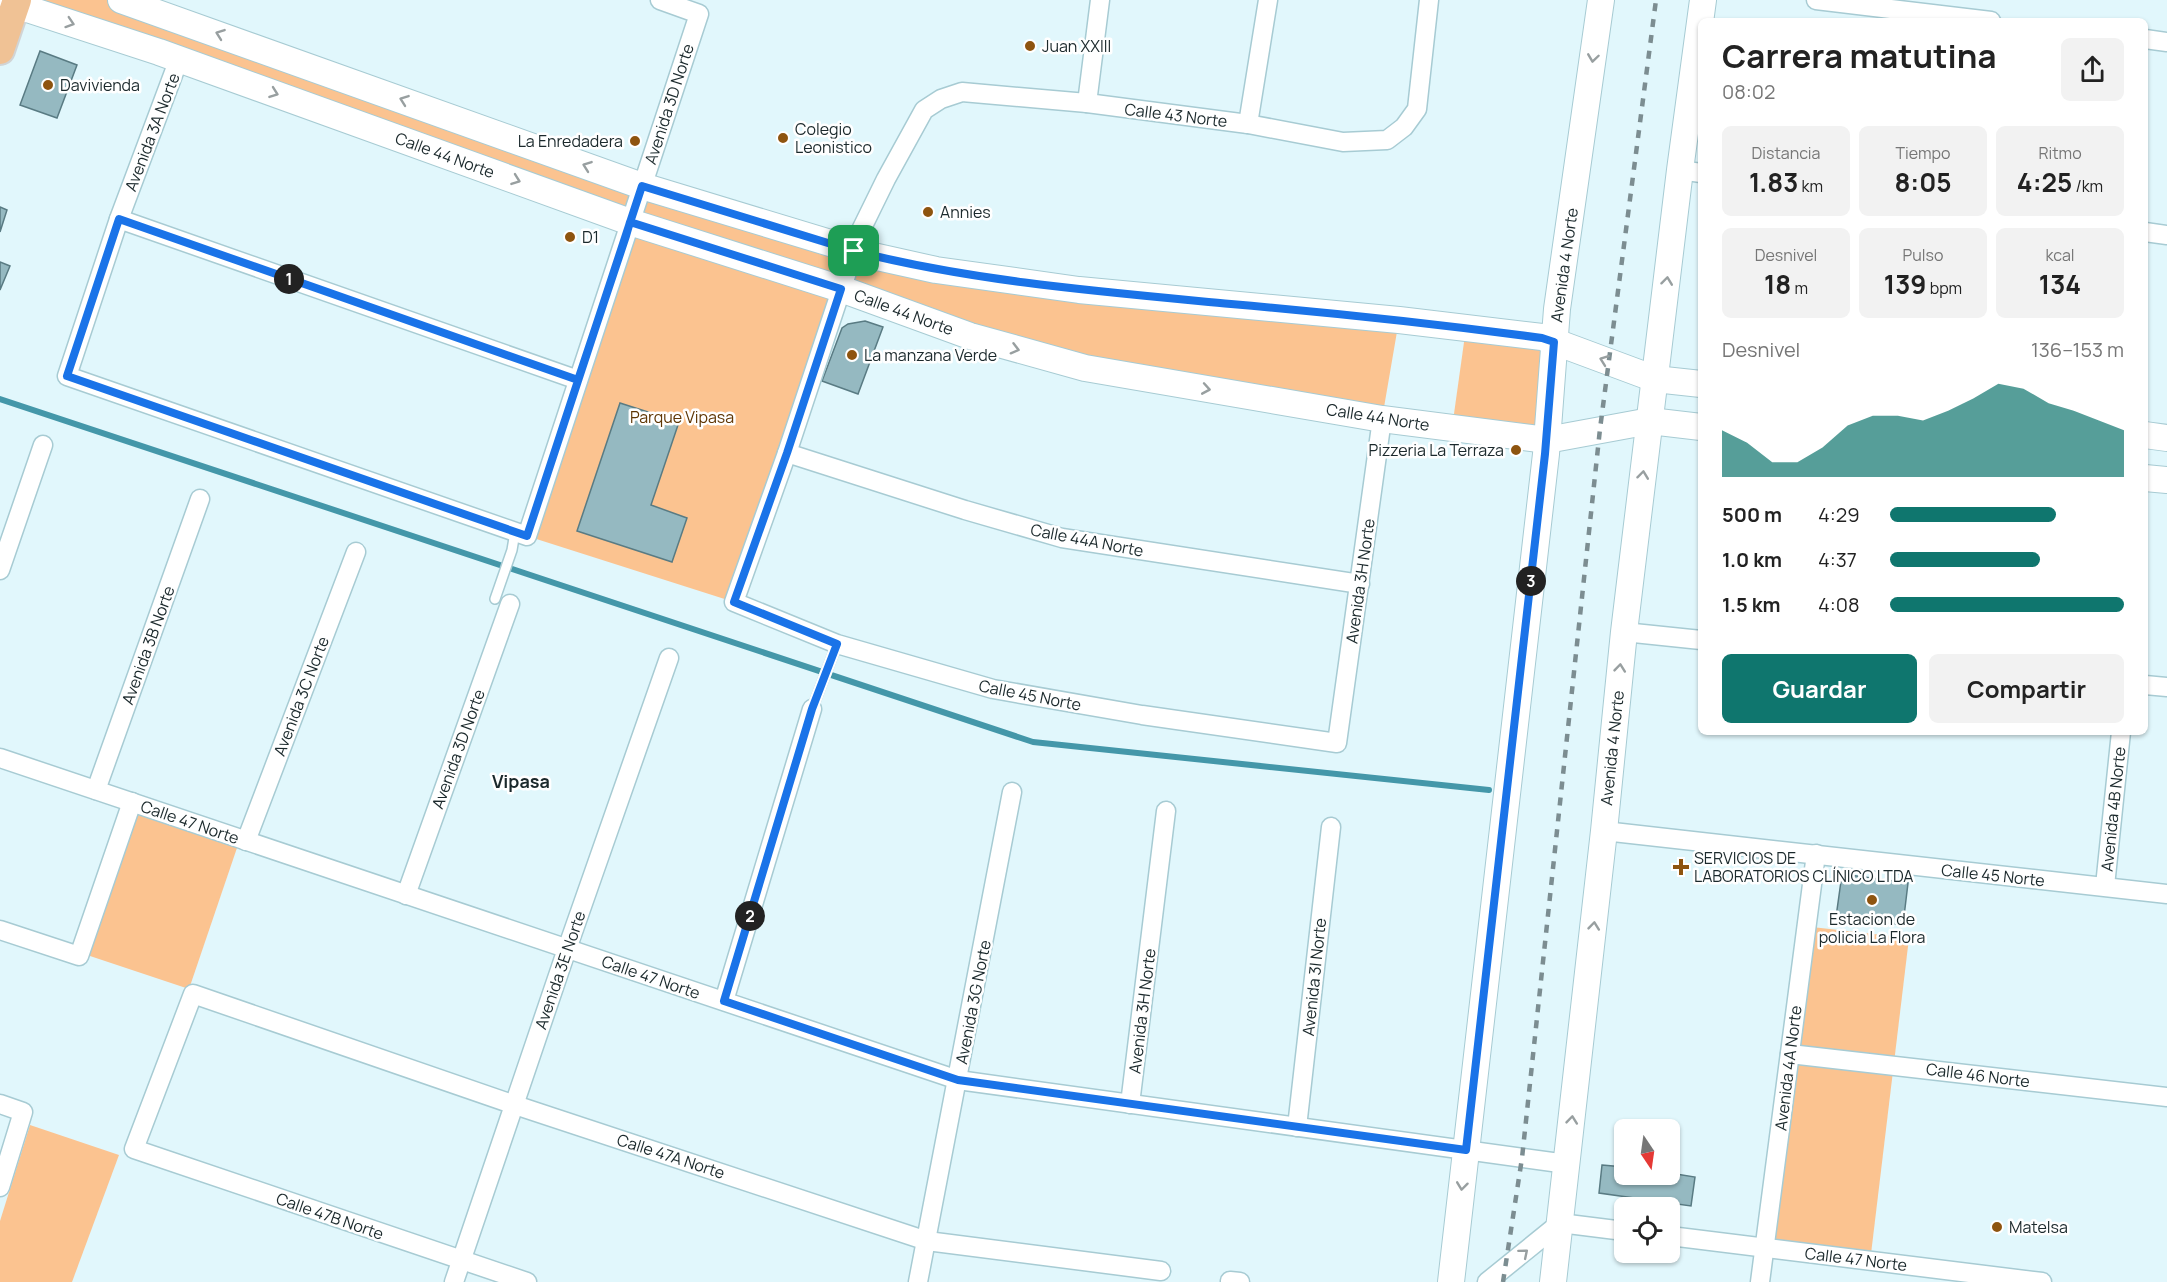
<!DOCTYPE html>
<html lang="es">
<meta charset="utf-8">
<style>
body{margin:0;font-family:Manrope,sans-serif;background:#f2f2f2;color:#222;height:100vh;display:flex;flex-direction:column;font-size:22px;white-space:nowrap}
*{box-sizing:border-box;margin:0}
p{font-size:20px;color:#767676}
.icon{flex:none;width:33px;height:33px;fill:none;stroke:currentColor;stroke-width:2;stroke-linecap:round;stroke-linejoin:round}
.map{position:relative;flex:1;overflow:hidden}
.drawer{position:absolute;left:1698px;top:18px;width:450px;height:717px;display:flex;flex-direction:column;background:#fff;border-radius:9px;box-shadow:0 2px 4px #0004}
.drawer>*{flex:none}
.needle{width:39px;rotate:167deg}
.buttons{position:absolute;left:1614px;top:1119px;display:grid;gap:12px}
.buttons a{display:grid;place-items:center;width:66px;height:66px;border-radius:9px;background:#fff;box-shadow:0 2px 4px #0004;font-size:30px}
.pin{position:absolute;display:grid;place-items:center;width:51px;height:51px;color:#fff;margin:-26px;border-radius:12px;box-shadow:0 3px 9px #0006}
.km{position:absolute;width:30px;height:30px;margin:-15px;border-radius:50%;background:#222;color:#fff;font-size:16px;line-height:30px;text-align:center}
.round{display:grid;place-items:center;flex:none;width:63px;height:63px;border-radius:9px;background:#f2f2f2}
.head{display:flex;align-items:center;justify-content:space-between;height:102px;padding:0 24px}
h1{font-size:33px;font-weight:700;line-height:45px}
.figures{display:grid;grid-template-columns:repeat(3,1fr);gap:9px;height:102px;padding:6px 24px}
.figures div{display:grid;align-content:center;border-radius:9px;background:#f2f2f2;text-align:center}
.figures b{font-size:26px;font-weight:700}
.figures small{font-size:16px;font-weight:400}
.figures p{font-size:16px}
.chart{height:168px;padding:12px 24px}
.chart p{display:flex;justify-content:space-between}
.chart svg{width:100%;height:108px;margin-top:6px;fill:#0f766e;opacity:.7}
.cta{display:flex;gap:12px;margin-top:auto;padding:12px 24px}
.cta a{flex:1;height:69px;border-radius:9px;background:#0f766e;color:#fff;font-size:24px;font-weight:700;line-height:69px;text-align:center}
.cta a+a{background:#f2f2f2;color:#222}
ul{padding:0 24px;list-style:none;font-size:20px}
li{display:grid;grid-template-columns:96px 72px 1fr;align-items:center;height:45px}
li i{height:15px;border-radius:8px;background:#0f766e}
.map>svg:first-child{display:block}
</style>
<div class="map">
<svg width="2167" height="1282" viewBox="0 0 2167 1282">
<rect width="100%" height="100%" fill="#e1f7fc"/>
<g fill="#fbc390">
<path d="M 17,0 L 121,0 L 833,245 L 1399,320 L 1382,419 L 1085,368 L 841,289 L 734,602 L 527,536 L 630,222 Z"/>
<path d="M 1466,328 L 1542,337 L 1547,440 L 1452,428 Z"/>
<path d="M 134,807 L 239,842 L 189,989 L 84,954 Z"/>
<path d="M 1812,927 L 1909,938 L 1871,1254 L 1774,1243 Z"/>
<path d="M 30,1125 L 119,1155 L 72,1282 L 0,1282 L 0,1221 Z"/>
</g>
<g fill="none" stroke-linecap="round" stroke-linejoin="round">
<path stroke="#4497a9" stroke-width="6" d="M 0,399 L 1033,742 L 1489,790"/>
</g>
<g fill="#95b9c1" stroke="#597b83" stroke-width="1.5">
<path d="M 40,51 L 77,65 L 57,118 L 20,105 Z"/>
<path d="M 0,207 L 7,210 L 0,232 Z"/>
<path d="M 0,262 L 10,266 L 0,290 Z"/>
<path d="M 865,321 L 883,327 L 858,394 L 822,381 L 842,328 L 848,324 Z"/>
<path d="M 620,403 L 679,422 L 651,505 L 687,518 L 672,562 L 577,531 Z"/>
<path d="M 1842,874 L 1908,883 L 1903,925 L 1836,917 Z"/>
<path d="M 1602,1165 L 1624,1167 L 1624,1174 L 1670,1173 L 1695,1177 L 1691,1206 L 1599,1193 Z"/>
</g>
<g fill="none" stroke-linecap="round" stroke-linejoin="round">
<defs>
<g id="lane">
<path d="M 495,599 L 512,550 L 515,532"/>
<path d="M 812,709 L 837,644"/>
</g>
<g id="street">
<path d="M 1816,0 L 1991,21"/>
<path d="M 2145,39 L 2167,42"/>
<path d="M 179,59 L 119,219 L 67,376 L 527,536 L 699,14 L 660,0"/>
<path d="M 1087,103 L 1100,0"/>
<path d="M 1248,124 L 1268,0"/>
<path d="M 1680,170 L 1701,173"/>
<path d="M 119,219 L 578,380"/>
<path d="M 2145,232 L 2167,235"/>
<path d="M 1382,419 L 1337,743 L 1142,715 L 993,689 L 837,644 L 734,602 L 787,453 L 861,230 L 886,179 L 924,110 L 941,99 L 962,92 L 1087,103 L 1248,124 L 1343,142 L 1387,140 L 1404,127 L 1417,109 L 1429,0"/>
<path d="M 787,453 L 965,510 L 1062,538 L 1360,584"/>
<path d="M 0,570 L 43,445"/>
<path d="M 1624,632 L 1701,640"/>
<path d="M 2145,685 L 2167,687"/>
<path d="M 0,758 L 958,1080 L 1567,1164"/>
<path d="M 96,790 L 200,499"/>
<path d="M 1604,831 L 2167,894"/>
<path d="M 246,841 L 356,552"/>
<path d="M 2105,886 L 2121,732"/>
<path d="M 406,895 L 510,604"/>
<path d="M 0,930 L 79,956 L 132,802"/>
<path d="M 724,1001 L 812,709"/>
<path d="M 1790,1054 L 2167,1097"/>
<path d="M 0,1104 L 23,1112 L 0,1187"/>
<path d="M 1130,1104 L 1166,811"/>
<path d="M 1297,1127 L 1331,827"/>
<path d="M 1670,1236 L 2042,1282"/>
<path d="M 1230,1281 L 1240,1282"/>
<path d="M 454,1282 L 567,949 L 669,658"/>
<path d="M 527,1282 L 134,1149 L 193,994 L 515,1105 L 927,1241 L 1161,1271"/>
<path d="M 918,1282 L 1012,792"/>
<path d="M 1487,1282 L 1560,1223 L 1624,1231"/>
<path d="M 1760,1282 L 1816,854"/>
</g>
<g id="secondary">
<path d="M 0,0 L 159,52 L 630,222 L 841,289 L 970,336 L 1085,368 L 1382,419 L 1547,440 L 1650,421 L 1701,427"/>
<path d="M 121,0 L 642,186 L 873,256 L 936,270 L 1079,290 L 1399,320 L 1542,337 L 1655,379 L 1701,384"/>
<path d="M 2145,435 L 2167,438"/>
<path d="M 2145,478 L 2167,480"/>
<path d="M 1451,1282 L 1546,454 L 1557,309 L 1601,0"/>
<path d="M 1553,1282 L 1604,831 L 1624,632 L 1680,170 L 1703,0"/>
</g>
<path id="primary" d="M 0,50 L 17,0"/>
</defs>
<use href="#lane" stroke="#a7cbd3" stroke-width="12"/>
<use href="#street" stroke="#a7cbd3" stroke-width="21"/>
<use href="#secondary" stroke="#a7cbd3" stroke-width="28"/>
<use href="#primary" stroke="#d1d4d5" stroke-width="32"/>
<use href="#lane" stroke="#fff" stroke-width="9"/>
<use href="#street" stroke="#fff" stroke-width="18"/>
<use href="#secondary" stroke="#fff" stroke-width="26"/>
<use href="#primary" stroke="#f0c295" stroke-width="28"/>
<path stroke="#7c8d91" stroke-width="4.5" stroke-dasharray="8 8" stroke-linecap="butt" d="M 1503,1282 L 1522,1158 L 1600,429 L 1656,0"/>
</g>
<defs><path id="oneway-chevron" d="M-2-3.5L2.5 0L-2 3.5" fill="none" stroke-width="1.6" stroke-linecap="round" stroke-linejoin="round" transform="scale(1.5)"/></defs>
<g stroke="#989fa0">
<use href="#oneway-chevron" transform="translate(70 23) rotate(18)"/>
<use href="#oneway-chevron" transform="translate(220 34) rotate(-160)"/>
<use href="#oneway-chevron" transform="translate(1593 58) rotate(98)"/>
<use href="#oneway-chevron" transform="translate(274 93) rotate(20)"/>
<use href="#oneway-chevron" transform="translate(404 100) rotate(-160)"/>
<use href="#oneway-chevron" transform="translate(587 166) rotate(-160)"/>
<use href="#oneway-chevron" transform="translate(516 180) rotate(20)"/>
<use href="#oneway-chevron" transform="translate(1667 281) rotate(-83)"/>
<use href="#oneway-chevron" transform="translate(1015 349) rotate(15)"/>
<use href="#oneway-chevron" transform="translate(1604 360) rotate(-160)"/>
<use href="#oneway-chevron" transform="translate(1206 389) rotate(10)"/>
<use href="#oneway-chevron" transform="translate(1643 475) rotate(-83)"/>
<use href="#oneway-chevron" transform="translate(1620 668) rotate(-84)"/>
<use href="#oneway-chevron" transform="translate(1594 926) rotate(-84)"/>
<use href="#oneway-chevron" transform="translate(1572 1120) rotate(-84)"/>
<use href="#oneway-chevron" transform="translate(1462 1186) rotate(97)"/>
<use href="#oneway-chevron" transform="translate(1524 1253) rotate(-40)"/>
</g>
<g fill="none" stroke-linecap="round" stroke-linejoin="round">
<defs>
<path id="route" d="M 854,251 L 642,186 C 603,302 566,419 527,536 L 67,376 L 119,219 L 578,380 L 626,236 L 630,222 L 841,289 L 787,453 L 734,602 L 837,644 L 812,709 L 724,1001 L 958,1080 L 1466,1150 L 1545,454 L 1554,342 L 1542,338 C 1438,324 1335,313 1231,304 C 1104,292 977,282 854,251"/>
</defs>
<use href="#route" stroke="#fff" stroke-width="12"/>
<use href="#route" stroke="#1a73e8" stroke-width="8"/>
</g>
<g fill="#8e540f" stroke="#fff" stroke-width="2">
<circle cx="1030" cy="46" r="6"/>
<circle cx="48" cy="85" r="6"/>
<circle cx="783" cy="138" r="6"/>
<circle cx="635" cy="141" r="6"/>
<circle cx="928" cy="212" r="6"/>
<circle cx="570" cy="237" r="6"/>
<circle cx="852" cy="355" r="6"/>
<circle cx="1516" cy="450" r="6"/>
<path d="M1678 858h6v6h6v6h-6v6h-6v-6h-6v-6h6z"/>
<circle cx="1872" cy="900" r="6"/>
<circle cx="1997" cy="1227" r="6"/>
</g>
<g text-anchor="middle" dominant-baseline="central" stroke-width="5" stroke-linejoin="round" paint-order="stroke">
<g font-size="16" fill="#1b292c" stroke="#fff" text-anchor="start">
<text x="1042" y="46">Juan XXIII</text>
<text x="60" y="85">Davivienda</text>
<text x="795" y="129">Colegio<tspan x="795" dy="18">Leonistico</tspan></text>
<text x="623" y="141" text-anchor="end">La Enredadera</text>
<text x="940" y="212">Annies</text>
<text x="582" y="237">D1</text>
<text x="864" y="355">La manzana Verde</text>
<text x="1504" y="450" text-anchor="end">Pizzeria La Terraza</text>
<text x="1694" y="858">SERVICIOS DE<tspan x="1694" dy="18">LABORATORIOS CLÍNICO LTDA</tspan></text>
<text x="1872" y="919" text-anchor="middle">Estacion de<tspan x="1872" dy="18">policia La Flora</tspan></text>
<text x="2009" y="1227">Matelsa</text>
</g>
<g font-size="16" fill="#1b292c" stroke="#fff">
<text transform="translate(669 104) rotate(-72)">Avenida 3D Norte</text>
<text transform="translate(1176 115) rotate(7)">Calle 43 Norte</text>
<text transform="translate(152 132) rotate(-69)">Avenida 3A Norte</text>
<text transform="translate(445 155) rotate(20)">Calle 44 Norte</text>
<text transform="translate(1564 265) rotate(-82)">Avenida 4 Norte</text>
<text transform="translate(904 312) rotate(20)">Calle 44 Norte</text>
<text transform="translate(1378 417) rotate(9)">Calle 44 Norte</text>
<text transform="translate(1087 540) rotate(11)">Calle 44A Norte</text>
<text transform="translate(1360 581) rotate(-82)">Avenida 3H Norte</text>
<text transform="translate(148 645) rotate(-70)">Avenida 3B Norte</text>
<text transform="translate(1030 695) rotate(11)">Calle 45 Norte</text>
<text transform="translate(301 696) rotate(-69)">Avenida 3C Norte</text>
<text transform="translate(1612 748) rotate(-84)">Avenida 4 Norte</text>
<text transform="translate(458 749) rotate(-70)">Avenida 3D Norte</text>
<text transform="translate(2113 809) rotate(-84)">Avenida 4B Norte</text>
<text transform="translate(190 822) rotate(19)">Calle 47 Norte</text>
<text transform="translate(1993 875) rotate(6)">Calle 45 Norte</text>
<text transform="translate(560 970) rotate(-71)">Avenida 3E Norte</text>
<text transform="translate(651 977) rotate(19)">Calle 47 Norte</text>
<text transform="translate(1314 977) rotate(-84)">Avenida 3I Norte</text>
<text transform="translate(973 1002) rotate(-79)">Avenida 3G Norte</text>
<text transform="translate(1142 1011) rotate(-83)">Avenida 3H Norte</text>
<text transform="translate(1788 1068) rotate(-83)">Avenida 4A Norte</text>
<text transform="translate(1978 1075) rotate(7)">Calle 46 Norte</text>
<text transform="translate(671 1156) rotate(18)">Calle 47A Norte</text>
<text transform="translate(330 1216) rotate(19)">Calle 47B Norte</text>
<text transform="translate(1856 1259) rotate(7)">Calle 47 Norte</text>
</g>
<g font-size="16" fill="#5f3604" stroke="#fff">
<text x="682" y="417">Parque Vipasa</text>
</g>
<g font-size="18" font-weight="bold" fill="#1b292c" stroke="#fff">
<text x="521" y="781">Vipasa</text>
</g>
</g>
</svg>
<div class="buttons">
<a><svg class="needle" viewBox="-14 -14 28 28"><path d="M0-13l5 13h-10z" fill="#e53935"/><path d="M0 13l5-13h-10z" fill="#767676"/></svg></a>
<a><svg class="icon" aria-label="locate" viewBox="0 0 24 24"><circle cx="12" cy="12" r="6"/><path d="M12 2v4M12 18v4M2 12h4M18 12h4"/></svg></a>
</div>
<div class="pin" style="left:854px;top:251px;background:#1e9e55"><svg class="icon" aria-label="arrive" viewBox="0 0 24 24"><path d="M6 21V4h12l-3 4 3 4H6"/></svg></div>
<b class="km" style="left:289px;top:279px">1</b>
<b class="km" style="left:750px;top:916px">2</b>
<b class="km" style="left:1531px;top:581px">3</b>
<section class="drawer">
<div class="head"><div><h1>Carrera matutina</h1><p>08:02</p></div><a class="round"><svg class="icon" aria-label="share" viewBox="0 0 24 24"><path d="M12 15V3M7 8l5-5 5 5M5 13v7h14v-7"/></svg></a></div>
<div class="figures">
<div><p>Distancia</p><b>1.83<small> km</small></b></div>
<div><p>Tiempo</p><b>8:05</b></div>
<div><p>Ritmo</p><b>4:25<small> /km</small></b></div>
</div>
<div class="figures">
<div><p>Desnivel</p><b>18<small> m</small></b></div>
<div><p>Pulso</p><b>139<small> bpm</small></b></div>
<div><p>kcal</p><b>134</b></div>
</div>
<div class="chart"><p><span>Desnivel</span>136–153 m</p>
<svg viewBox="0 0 160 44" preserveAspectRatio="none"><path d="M0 44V25L10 30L20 38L30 38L40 32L50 23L60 19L70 19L80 21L90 17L100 12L110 6L120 8L130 14L140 17L150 21L160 25V44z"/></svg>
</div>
<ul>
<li><b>500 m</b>4:29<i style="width:71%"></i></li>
<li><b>1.0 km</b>4:37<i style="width:64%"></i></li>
<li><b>1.5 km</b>4:08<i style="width:100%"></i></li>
</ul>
<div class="cta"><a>Guardar</a><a>Compartir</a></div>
</section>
</div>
